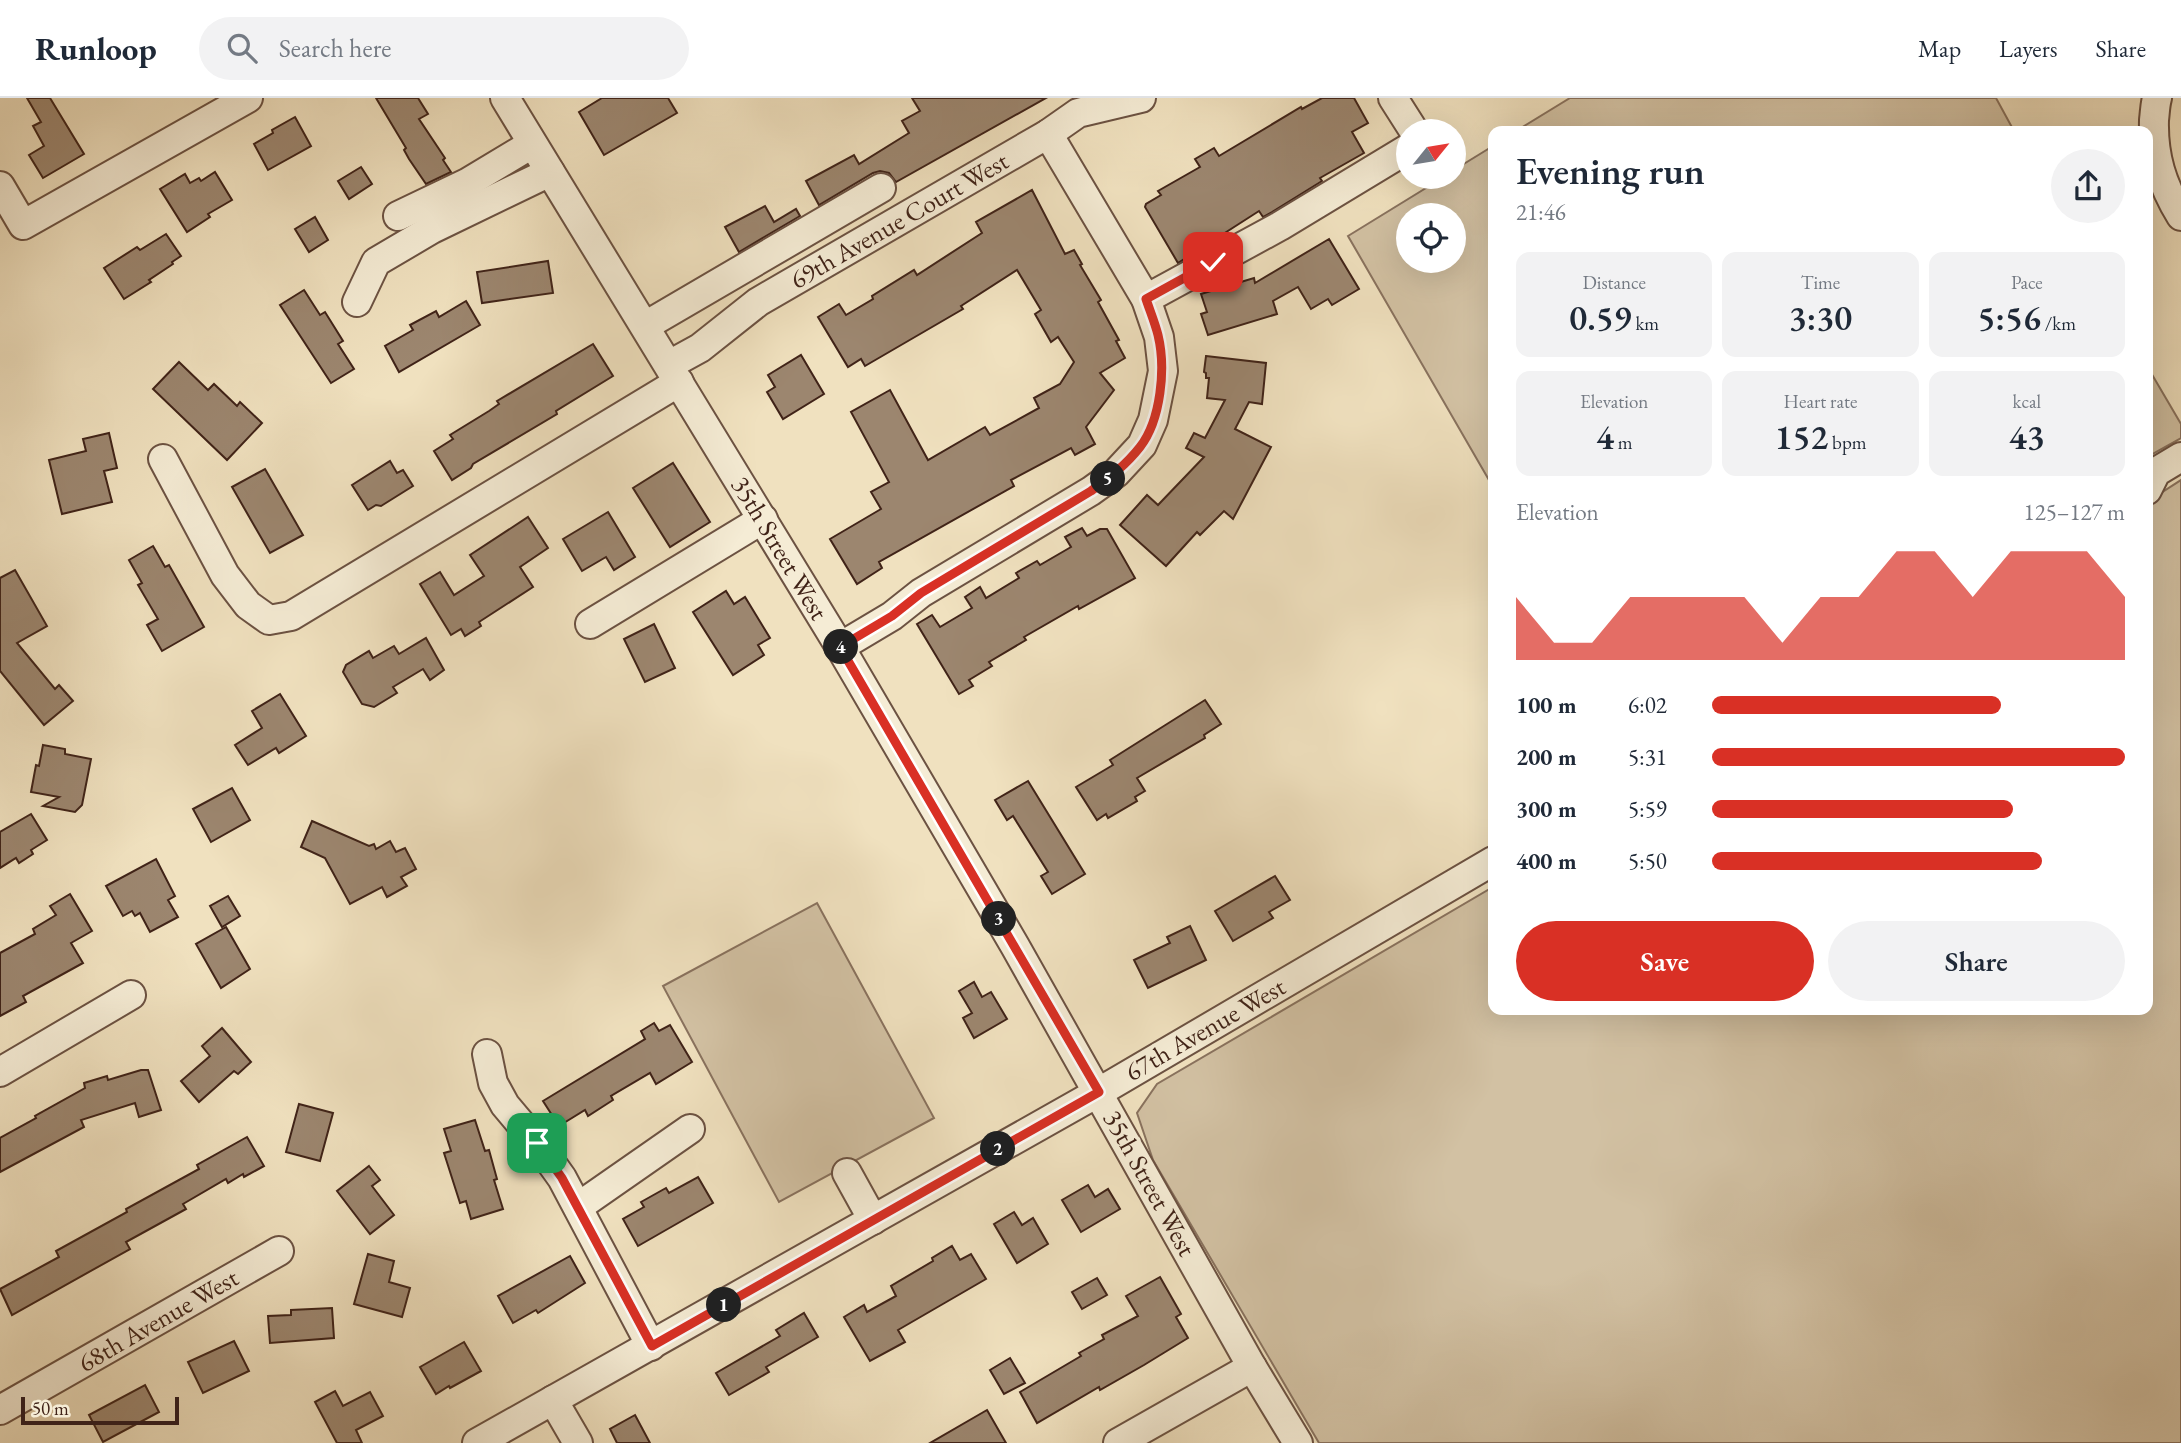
<!DOCTYPE html>
<meta charset="utf-8">
<style>
body{margin:0;font-family:"EB Garamond",serif;background:#f2f2f3;color:#1f2937;height:100vh;display:flex;flex-direction:column;font-size:26px;white-space:nowrap}
*{box-sizing:border-box;margin:0}
p{font-size:23px;color:#747a83}
.icon{flex:none;width:38px;height:38px;fill:none;stroke:currentColor;stroke-width:2;stroke-linecap:round;stroke-linejoin:round}
.map{position:relative;flex:1;overflow:hidden}
.details{position:absolute;left:1488px;top:28px;width:665px;height:889px;display:flex;flex-direction:column;background:#fff;border-radius:14px;box-shadow:0 7px 28px #0002}
.details>*{flex:none}
.needle{width:46px;rotate:60deg}
.fabs{position:absolute;left:1396px;top:21px;display:grid;gap:14px}
.fabs a{display:grid;place-items:center;width:70px;height:70px;border-radius:50%;background:#fff;box-shadow:0 7px 28px #0002;font-size:35px}
.scale{position:absolute;left:21px;bottom:18px;width:158px;box-sizing:border-box;padding-left:7px;border:4px solid #402318;border-top:0;font-size:19px;line-height:24px;white-space:nowrap;color:#402318;-webkit-text-stroke:5px #f5ecd5;paint-order:stroke}
.pin{position:absolute;display:grid;place-items:center;width:60px;height:60px;color:#fff;margin:-30px;border-radius:14px;box-shadow:0 4px 10px #0006}
.km{position:absolute;width:35px;height:35px;margin:-18px;border-radius:50%;background:#222;color:#fff;font-size:19px;line-height:35px;text-align:center}
.round{display:grid;place-items:center;flex:none;width:74px;height:74px;border-radius:37px;background:#f2f2f3}
.headline{display:flex;align-items:center;justify-content:space-between;height:119px;padding:0 28px}
h1{font-size:38px;font-weight:600;line-height:52px}
.figures{display:grid;grid-template-columns:repeat(3,1fr);gap:10px;height:119px;padding:7px 28px}
.figures div{display:grid;align-content:center;border-radius:14px;background:#f2f2f3;text-align:center}
.figures b{font-size:35px;font-weight:600}
.figures small{font-size:19px;font-weight:400}
.figures p{font-size:19px}
.chart{height:196px;padding:14px 28px}
.chart p{display:flex;justify-content:space-between}
.chart svg{width:100%;height:126px;margin-top:7px;fill:#d93025;opacity:.7}
.button{display:flex;gap:14px;margin-top:auto;padding:14px 28px}
.button a{flex:1;height:80px;border-radius:42px;background:#d93025;color:#fff;font-size:28px;font-weight:600;line-height:80px;text-align:center}
.button a+a{background:#f2f2f3;color:#1f2937}
ul{padding:0 28px;list-style:none;font-size:23px}
li{display:grid;grid-template-columns:112px 84px 1fr;align-items:center;height:52px}
li i{height:18px;border-radius:9px;background:#d93025}
header{display:flex;align-items:center;gap:42px;box-sizing:border-box;height:98px;padding:0 35px;background:#fff;border-bottom:2px solid #e0e1e3}
header strong{font-size:33px}
nav{display:flex;gap:38px;margin-inline-start:auto;font-size:24px}
.search{width:490px;height:63px;background:#f2f2f3;display:flex;align-items:center;gap:18px;box-sizing:border-box;padding:0 24px;border-radius:38px;color:#747a83;font-size:26px}
.map>svg:first-child{display:block}
</style>
<header>
<strong>Runloop</strong>
<div class="search"><svg class="icon" aria-label="search" viewBox="0 0 24 24"><circle cx="10" cy="10" r="6"/><path d="M15 15l6 6"/></svg>Search here</div>
<nav><a>Map</a><a>Layers</a><a>Share</a></nav>
</header>
<div class="map">
<svg width="2181" height="1345" viewBox="0 0 2181 1345">
<rect width="100%" height="100%" fill="#f0e1bf"/>
<filter id="stains"><feTurbulence type="fractalNoise" baseFrequency=".00286" numOctaves="4"/><feColorMatrix values="0 0 0 0 .2 0 0 0 0 .09 0 0 0 0 .02 0 0 0 .5 -.17"/></filter>
<radialGradient id="worn" r=".72"><stop offset=".6" stop-color="#630" stop-opacity="0"/><stop offset="1" stop-color="#630" stop-opacity=".3"/></radialGradient>
<g fill="#d2c1a3" stroke="#89725e" stroke-width="2" fill-rule="evenodd">
<path d="M 1570,0 L 1996,0 L 2014,33 L 1516,33 Z"/>
<path d="M 1493,48 L 1493,389 L 1348,138 L 1444,79 L 1454,79 L 1454,72 ZM 1409,117 L 1454,117 L 1454,163 L 1409,163 Z"/>
<path d="M 2147,268 L 2181,326 L 2181,340 L 2147,359 Z"/>
<path d="M 2181,382 L 2181,1345 L 1319,1345 L 1153,1062 L 1137,1015 L 1157,986 L 1493,789 L 1493,912 L 2147,912 L 2147,404 Z"/>
<path d="M 817,805 L 934,1020 L 779,1104 L 663,888 Z"/>
</g>
<g fill="#9c866f" stroke="#402318" stroke-width="2">
<path d="M 27,0 L 50,0 L 84,56 L 43,80 L 29,57 L 44,48 L 33,28 L 41,24 Z"/>
<path d="M 376,0 L 418,0 L 428,16 L 419,21 L 445,60 L 443,62 L 451,74 L 426,86 L 409,61 L 404,52 L 406,50 Z"/>
<path d="M 602,0 L 668,0 L 677,15 L 604,57 L 579,14 Z"/>
<path d="M 912,0 L 1046,0 L 896,84 L 889,75 L 880,73 L 873,75 L 819,107 L 806,83 L 854,57 L 859,66 L 909,35 L 902,23 L 920,13 Z"/>
<path d="M 1322,0 L 1354,0 L 1368,25 L 1352,34 L 1364,55 L 1320,80 L 1322,83 L 1272,114 L 1263,119 L 1259,113 L 1178,165 L 1145,109 L 1146,106 L 1161,97 L 1158,93 L 1200,69 L 1195,61 L 1214,50 L 1219,58 L 1301,9 L 1302,11 Z"/>
<path d="M 295,19 L 311,48 L 268,72 L 254,46 L 273,35 L 272,32 Z"/>
<path d="M 361,69 L 372,86 L 349,101 L 338,83 Z"/>
<path d="M 215,74 L 232,102 L 208,116 L 210,119 L 187,134 L 160,91 L 185,76 L 190,85 L 199,80 L 201,83 Z"/>
<path d="M 1032,92 L 1065,156 L 1074,152 L 1082,166 L 1080,167 L 1101,202 L 1098,204 L 1119,242 L 1116,243 L 1125,260 L 1100,275 L 1114,292 L 1086,329 L 1095,346 L 1075,357 L 1071,350 L 1011,382 L 1014,388 L 879,464 L 882,470 L 857,486 L 830,441 L 881,411 L 871,394 L 889,384 L 851,314 L 890,292 L 928,362 L 985,329 L 990,337 L 1039,310 L 1034,300 L 1060,286 L 1074,264 L 1058,239 L 1051,244 L 1035,216 L 1041,212 L 1017,172 L 961,208 L 963,211 L 865,268 L 861,261 L 848,269 L 818,219 L 839,206 L 846,217 L 873,201 L 872,198 L 914,172 L 917,177 L 982,135 L 976,124 Z"/>
<path d="M 765,108 L 774,124 L 796,111 L 800,118 L 739,154 L 725,129 Z"/>
<path d="M 315,119 L 328,142 L 309,154 L 295,131 Z"/>
<path d="M 166,136 L 181,158 L 172,164 L 173,166 L 149,182 L 151,184 L 124,201 L 104,170 L 137,149 L 140,152 Z"/>
<path d="M 1329,141 L 1359,191 L 1332,207 L 1328,201 L 1311,211 L 1298,189 L 1273,203 L 1277,216 L 1208,237 L 1201,216 L 1207,214 L 1201,196 L 1254,180 L 1255,185 Z"/>
<path d="M 548,163 L 553,195 L 482,205 L 477,174 Z"/>
<path d="M 304,192 L 320,217 L 325,214 L 343,243 L 338,246 L 354,271 L 331,285 L 280,207 Z"/>
<path d="M 466,203 L 480,227 L 399,274 L 385,248 L 413,232 L 410,227 L 436,213 L 439,219 Z"/>
<path d="M 593,246 L 613,278 L 556,313 L 557,316 L 473,366 L 471,370 L 452,382 L 434,353 L 453,341 L 450,337 L 489,313 L 499,306 L 497,303 Z"/>
<path d="M 801,257 L 824,296 L 783,321 L 767,294 L 775,289 L 768,277 Z"/>
<path d="M 1206,258 L 1266,265 L 1262,306 L 1249,304 L 1235,331 L 1271,349 L 1233,421 L 1224,413 L 1200,437 L 1197,434 L 1166,468 L 1120,427 L 1147,397 L 1158,407 L 1204,359 L 1186,350 L 1194,335 L 1205,340 L 1225,302 L 1207,300 L 1209,280 L 1206,280 L 1206,275 L 1204,274 Z"/>
<path d="M 179,264 L 208,292 L 214,286 L 237,308 L 240,304 L 262,325 L 227,362 L 153,291 Z"/>
<path d="M 109,335 L 117,370 L 104,373 L 112,404 L 62,416 L 49,362 L 86,353 L 83,341 Z"/>
<path d="M 390,363 L 397,375 L 403,372 L 413,388 L 381,408 L 376,407 L 368,412 L 352,387 Z"/>
<path d="M 673,365 L 710,424 L 670,449 L 633,390 Z"/>
<path d="M 265,371 L 303,437 L 270,455 L 232,389 Z"/>
<path d="M 608,414 L 635,459 L 614,472 L 606,459 L 582,473 L 563,441 Z"/>
<path d="M 528,419 L 548,450 L 520,469 L 533,489 L 479,524 L 481,528 L 465,538 L 461,531 L 451,537 L 420,486 L 440,474 L 454,497 L 484,478 L 470,457 Z"/>
<path d="M 1082,430 L 1087,438 L 1100,431 L 1107,431 L 1135,480 L 1079,511 L 1078,508 L 1024,539 L 1026,542 L 989,564 L 992,568 L 969,582 L 973,588 L 959,596 L 917,526 L 932,517 L 940,529 L 972,510 L 965,499 L 980,489 L 986,500 L 1019,480 L 1016,475 L 1037,463 L 1040,467 L 1071,449 L 1065,439 Z"/>
<path d="M 153,448 L 165,469 L 169,467 L 204,529 L 162,553 L 147,527 L 158,521 L 138,487 L 142,485 L 129,462 Z"/>
<path d="M 15,472 L 47,528 L 17,545 L 55,591 L 59,587 L 73,603 L 44,627 L 0,573 L 0,480 Z"/>
<path d="M 726,493 L 734,506 L 745,499 L 770,540 L 758,547 L 764,557 L 733,577 L 693,514 Z"/>
<path d="M 654,526 L 675,570 L 645,584 L 624,541 Z"/>
<path d="M 426,540 L 444,572 L 430,582 L 423,571 L 393,589 L 397,595 L 374,609 L 362,606 L 343,574 L 346,567 L 369,553 L 373,560 L 394,548 L 399,556 Z"/>
<path d="M 280,596 L 306,638 L 279,655 L 276,650 L 248,667 L 235,647 L 262,630 L 252,613 Z"/>
<path d="M 1205,602 L 1221,626 L 1204,637 L 1205,640 L 1137,680 L 1145,693 L 1135,699 L 1137,703 L 1108,720 L 1106,716 L 1097,722 L 1076,689 L 1113,667 L 1110,662 Z"/>
<path d="M 43,647 L 65,651 L 65,656 L 91,661 L 82,707 L 75,714 L 43,708 L 59,699 L 31,694 L 36,667 L 39,668 Z"/>
<path d="M 1028,683 L 1085,776 L 1052,796 L 1041,778 L 1048,774 L 1013,718 L 1007,722 L 995,702 Z"/>
<path d="M 232,690 L 250,722 L 211,744 L 193,711 Z"/>
<path d="M 31,716 L 47,742 L 31,752 L 33,756 L 19,765 L 16,760 L 0,770 L 0,734 Z"/>
<path d="M 312,723 L 369,748 L 374,746 L 376,751 L 390,743 L 396,754 L 405,750 L 416,771 L 401,779 L 407,788 L 387,799 L 382,789 L 350,806 L 325,760 L 301,749 Z"/>
<path d="M 156,761 L 175,798 L 168,802 L 178,819 L 150,834 L 140,815 L 135,818 L 132,813 L 123,818 L 106,788 Z"/>
<path d="M 1275,778 L 1290,802 L 1269,814 L 1273,820 L 1233,843 L 1215,813 Z"/>
<path d="M 70,796 L 92,833 L 71,845 L 83,865 L 23,898 L 26,904 L 0,918 L 0,855 L 35,836 L 33,831 L 56,817 L 50,808 Z"/>
<path d="M 228,798 L 240,818 L 222,829 L 210,808 Z"/>
<path d="M 1190,828 L 1206,862 L 1148,890 L 1134,862 L 1170,845 L 1167,839 Z"/>
<path d="M 226,829 L 250,871 L 221,890 L 196,846 Z"/>
<path d="M 974,884 L 982,899 L 991,894 L 1007,921 L 974,940 L 963,920 L 972,915 L 959,893 Z"/>
<path d="M 654,925 L 659,933 L 670,927 L 692,964 L 656,986 L 650,975 L 611,998 L 613,1002 L 588,1018 L 585,1012 L 559,1028 L 543,1003 L 645,941 L 641,933 Z"/>
<path d="M 222,930 L 251,964 L 238,976 L 234,973 L 199,1004 L 181,983 L 210,958 L 202,948 Z"/>
<path d="M 141,972 L 148,972 L 161,1012 L 139,1019 L 135,1005 L 81,1022 L 84,1029 L 0,1074 L 0,1040 L 36,1020 L 35,1018 L 85,990 L 84,985 L 107,978 L 108,982 Z"/>
<path d="M 299,1006 L 333,1015 L 320,1063 L 286,1054 Z"/>
<path d="M 475,1022 L 485,1053 L 489,1052 L 497,1081 L 494,1082 L 503,1111 L 471,1121 L 466,1103 L 460,1105 L 444,1055 L 451,1053 L 444,1031 Z"/>
<path d="M 247,1039 L 264,1068 L 244,1079 L 243,1076 L 228,1085 L 226,1081 L 183,1106 L 186,1111 L 126,1144 L 130,1151 L 12,1217 L 0,1191 L 59,1159 L 56,1153 L 127,1114 L 126,1111 L 199,1071 L 197,1067 Z"/>
<path d="M 369,1068 L 380,1082 L 372,1088 L 394,1117 L 370,1136 L 337,1093 Z"/>
<path d="M 698,1079 L 713,1105 L 638,1148 L 623,1121 L 644,1109 L 641,1104 L 666,1090 L 669,1095 Z"/>
<path d="M 1088,1087 L 1095,1099 L 1108,1091 L 1120,1111 L 1081,1134 L 1062,1102 Z"/>
<path d="M 1014,1114 L 1022,1127 L 1033,1120 L 1048,1146 L 1017,1165 L 994,1126 Z"/>
<path d="M 952,1148 L 960,1162 L 971,1156 L 986,1181 L 898,1232 L 905,1244 L 870,1263 L 844,1219 L 864,1207 L 867,1214 L 896,1198 L 891,1188 L 933,1163 L 932,1160 Z"/>
<path d="M 368,1156 L 394,1163 L 389,1184 L 410,1190 L 402,1219 L 354,1206 Z"/>
<path d="M 570,1158 L 585,1185 L 538,1215 L 536,1212 L 513,1225 L 498,1198 Z"/>
<path d="M 1160,1179 L 1181,1216 L 1176,1219 L 1188,1240 L 1144,1267 L 1100,1292 L 1099,1289 L 1037,1325 L 1020,1294 L 1081,1258 L 1079,1255 L 1104,1241 L 1102,1237 L 1138,1218 L 1126,1198 Z"/>
<path d="M 1097,1180 L 1107,1197 L 1082,1211 L 1072,1194 Z"/>
<path d="M 332,1210 L 334,1240 L 270,1245 L 268,1218 L 291,1217 L 291,1212 Z"/>
<path d="M 804,1215 L 818,1239 L 766,1269 L 769,1274 L 729,1297 L 716,1275 L 780,1238 L 776,1232 Z"/>
<path d="M 234,1243 L 249,1273 L 203,1295 L 188,1264 Z"/>
<path d="M 464,1244 L 481,1273 L 450,1290 L 449,1288 L 436,1296 L 420,1269 Z"/>
<path d="M 1010,1260 L 1025,1285 L 1004,1296 L 990,1272 Z"/>
<path d="M 145,1287 L 159,1314 L 103,1344 L 89,1317 Z"/>
<path d="M 335,1293 L 343,1308 L 370,1294 L 383,1318 L 356,1332 L 362,1345 L 337,1345 L 315,1304 Z"/>
<path d="M 987,1312 L 1006,1345 L 930,1345 Z"/>
<path d="M 635,1317 L 650,1345 L 617,1345 L 610,1331 Z"/>
</g>
<g fill="none" stroke-linecap="round" stroke-linejoin="round">
<defs>
<g id="minor">
<path d="M 505,0 L 840,549 L 1015,848 L 1252,1269 L 1298,1345"/>
<path d="M 1393,0 L 1414,33"/>
<path d="M 2157,0 C 2155,7 2155,14 2154,22 C 2153,58 2162,87 2181,118"/>
<path d="M 0,88 L 23,127 L 248,0"/>
<path d="M 398,118 L 467,85 L 532,46"/>
<path d="M 1146,201 L 1280,128 L 1409,50"/>
<path d="M 357,204 L 376,164 L 432,131 L 550,74"/>
<path d="M 645,228 L 881,90"/>
<path d="M 669,267 L 700,250 L 758,204 L 1048,36 L 1078,15 L 1141,0"/>
<path d="M 163,361 L 225,477 L 248,507 L 269,522 L 291,518 L 679,284"/>
<path d="M 2147,392 L 2156,374 L 2181,359"/>
<path d="M 590,526 L 763,421"/>
<path d="M 840,549 L 892,518 L 921,495 L 1091,393 L 1116,375 L 1142,347 L 1153,322 L 1163,273 L 1159,239 L 1146,201 L 1048,36"/>
<path d="M 487,956 L 493,985 L 505,1007 L 537,1045 L 562,1080 L 651,1248"/>
<path d="M 0,974 L 131,897"/>
<path d="M 847,1075 L 873,1122"/>
<path d="M 578,1109 L 690,1031"/>
<path d="M 553,1302 L 578,1345"/>
<path d="M 0,1312 L 279,1153"/>
<path d="M 477,1345 L 1099,994 L 1493,763"/>
<path d="M 1118,1345 L 1252,1269"/>
</g>
</defs>
<use href="#minor" stroke="#6c5242" stroke-width="32"/>
<use href="#minor" stroke="#f5ecd5" stroke-width="28"/>
</g>
<g fill="none" stroke-linecap="round" stroke-linejoin="round">
<defs>
<path id="route" d="M 537,1045 L 562,1080 L 652,1248 L 1099,994 L 840,549 L 892,518 L 921,495 L 1091,393 C 1109,380 1126,367 1140,349 C 1161,322 1166,270 1158,237 C 1155,225 1150,213 1146,201 L 1213,164"/>
</defs>
<use href="#route" stroke="#fff" stroke-width="14"/>
<use href="#route" stroke="#d93025" stroke-width="9"/>
</g>
<g text-anchor="middle" dominant-baseline="central" stroke-width="7" stroke-linejoin="round" paint-order="stroke">
<g font-size="26" fill="#402318" stroke="#f5ecd5">
<text transform="translate(899 122) rotate(-30)">69th Avenue Court West</text>
<text transform="translate(780 450) rotate(59)">35th Street West</text>
<text transform="translate(1205 931) rotate(-30)">67th Avenue West</text>
<text transform="translate(1150 1085) rotate(61)">35th Street West</text>
<text transform="translate(158 1222) rotate(-30)">68th Avenue West</text>
</g>
</g>
<rect width="100%" height="100%" filter="url(#stains)"/>
<rect width="100%" height="100%" fill="url(#worn)"/>
</svg>
<div class="fabs">
<a><svg class="needle" viewBox="-14 -14 28 28"><path d="M0-13l5 13h-10z" fill="#e53935"/><path d="M0 13l5-13h-10z" fill="#747a83"/></svg></a>
<a><svg class="icon" aria-label="locate" viewBox="0 0 24 24"><circle cx="12" cy="12" r="6"/><path d="M12 2v4M12 18v4M2 12h4M18 12h4"/></svg></a>
</div>
<div class="scale">50 m</div>
<div class="pin" style="left:537px;top:1045px;background:#1e9e55"><svg class="icon" aria-label="arrive" viewBox="0 0 24 24"><path d="M6 21V4h12l-3 4 3 4H6"/></svg></div>
<div class="pin" style="left:1213px;top:164px;background:#d93025"><svg class="icon" aria-label="check" viewBox="0 0 24 24"><path d="M5 12l5 5 9-10"/></svg></div>
<b class="km" style="left:724px;top:1207px">1</b>
<b class="km" style="left:998px;top:1051px">2</b>
<b class="km" style="left:999px;top:821px">3</b>
<b class="km" style="left:841px;top:549px">4</b>
<b class="km" style="left:1108px;top:381px">5</b>
<section class="details">
<div class="headline"><div><h1>Evening run</h1><p>21:46</p></div><a class="round"><svg class="icon" aria-label="share" viewBox="0 0 24 24"><path d="M12 15V3M7 8l5-5 5 5M5 13v7h14v-7"/></svg></a></div>
<div class="figures">
<div><p>Distance</p><b>0.59<small> km</small></b></div>
<div><p>Time</p><b>3:30</b></div>
<div><p>Pace</p><b>5:56<small> /km</small></b></div>
</div>
<div class="figures">
<div><p>Elevation</p><b>4<small> m</small></b></div>
<div><p>Heart rate</p><b>152<small> bpm</small></b></div>
<div><p>kcal</p><b>43</b></div>
</div>
<div class="chart"><p><span>Elevation</span>125–127 m</p>
<svg viewBox="0 0 160 44" preserveAspectRatio="none"><path d="M0 44V22L10 38L20 38L30 22L40 22L50 22L60 22L70 38L80 22L90 22L100 6L110 6L120 22L130 6L140 6L150 6L160 22V44z"/></svg>
</div>
<ul>
<li><b>100 m</b>6:02<i style="width:70%"></i></li>
<li><b>200 m</b>5:31<i style="width:100%"></i></li>
<li><b>300 m</b>5:59<i style="width:73%"></i></li>
<li><b>400 m</b>5:50<i style="width:80%"></i></li>
</ul>
<div class="button"><a>Save</a><a>Share</a></div>
</section>
</div>
